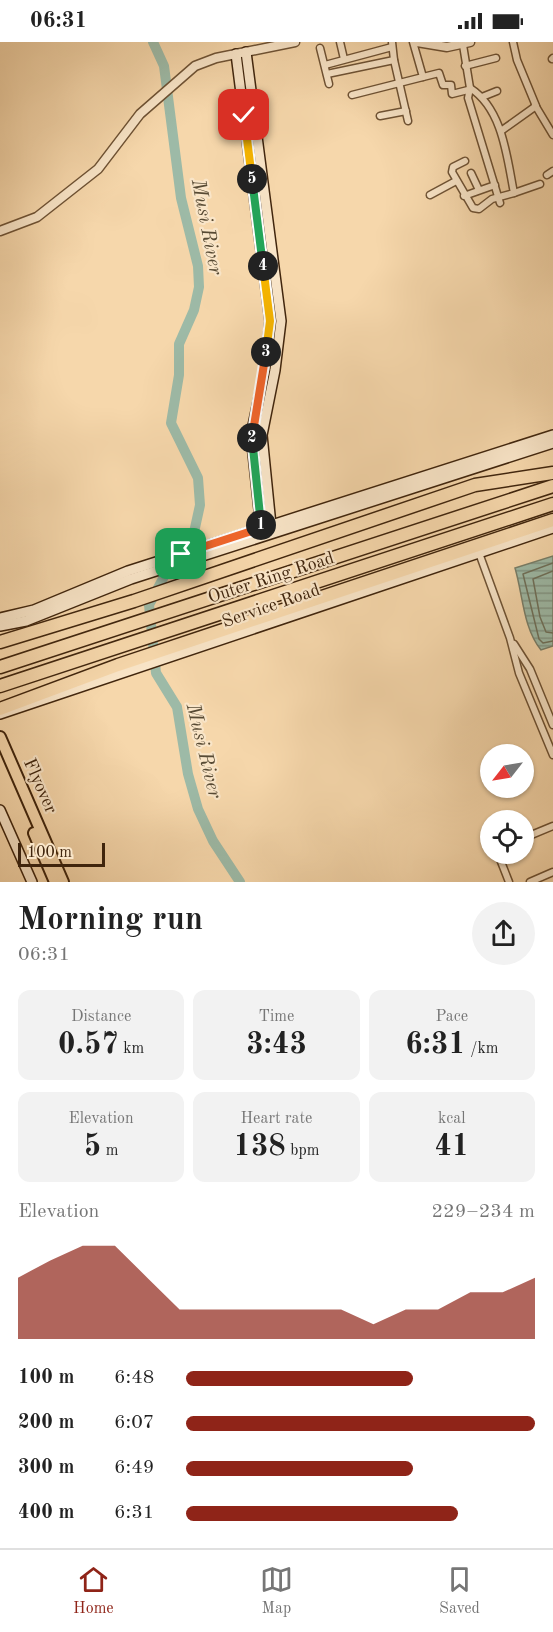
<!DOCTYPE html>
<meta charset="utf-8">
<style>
body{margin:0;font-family:"Old Standard TT",serif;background:#f2f2f2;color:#222;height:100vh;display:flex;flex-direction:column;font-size:22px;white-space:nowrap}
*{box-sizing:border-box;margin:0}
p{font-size:20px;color:#767676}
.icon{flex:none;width:33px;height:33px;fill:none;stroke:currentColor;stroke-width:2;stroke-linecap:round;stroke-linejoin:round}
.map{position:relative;height:840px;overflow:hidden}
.details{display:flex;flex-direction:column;background:#fff;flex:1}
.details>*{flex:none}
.needle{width:39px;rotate:239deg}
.tools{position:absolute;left:480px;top:702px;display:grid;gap:12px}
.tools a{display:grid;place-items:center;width:54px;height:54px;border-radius:50%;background:#fff;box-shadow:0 2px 4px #0004;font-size:30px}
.scale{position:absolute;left:18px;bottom:15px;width:87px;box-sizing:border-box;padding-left:6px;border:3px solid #40250d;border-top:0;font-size:16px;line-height:21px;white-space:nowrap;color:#40250d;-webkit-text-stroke:4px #f9e5c8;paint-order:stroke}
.pin{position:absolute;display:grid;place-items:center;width:51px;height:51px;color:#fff;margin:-26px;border-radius:12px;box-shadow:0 3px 9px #0006}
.km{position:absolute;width:30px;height:30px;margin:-15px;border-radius:50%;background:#222;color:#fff;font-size:16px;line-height:30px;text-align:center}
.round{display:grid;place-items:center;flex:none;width:63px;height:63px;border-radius:32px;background:#f2f2f2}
.headline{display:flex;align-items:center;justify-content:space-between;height:102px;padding:0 18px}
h1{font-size:33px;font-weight:800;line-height:45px}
.metrics{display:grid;grid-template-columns:repeat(3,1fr);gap:9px;height:102px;padding:6px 18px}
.metrics div{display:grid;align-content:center;border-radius:12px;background:#f2f2f2;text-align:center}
.metrics b{font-size:30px;font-weight:800}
.metrics small{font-size:16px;font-weight:400}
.metrics p{font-size:16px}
.chart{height:168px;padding:12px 18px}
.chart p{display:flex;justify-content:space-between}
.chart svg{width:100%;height:108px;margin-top:6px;fill:#8f2418;opacity:.7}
ul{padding:0 18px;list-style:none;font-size:20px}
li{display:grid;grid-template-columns:96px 72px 1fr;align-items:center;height:45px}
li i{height:15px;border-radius:8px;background:#8f2418}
.status{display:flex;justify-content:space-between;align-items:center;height:42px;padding:0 30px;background:#fff;direction:ltr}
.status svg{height:16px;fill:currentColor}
.menu{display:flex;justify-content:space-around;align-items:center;height:84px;border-top:2px solid #e0e0e0;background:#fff;font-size:16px;color:#767676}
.menu a{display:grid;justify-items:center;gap:3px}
.menu .current{color:#8f2418}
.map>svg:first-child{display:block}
</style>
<div class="status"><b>06:31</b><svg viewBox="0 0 49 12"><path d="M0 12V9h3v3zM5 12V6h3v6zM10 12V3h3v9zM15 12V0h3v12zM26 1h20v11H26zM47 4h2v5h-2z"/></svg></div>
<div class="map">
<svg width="553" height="840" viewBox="0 0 553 840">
<defs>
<pattern id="water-rules" width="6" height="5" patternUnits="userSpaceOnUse" patternTransform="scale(1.5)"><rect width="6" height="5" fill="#9dbaa7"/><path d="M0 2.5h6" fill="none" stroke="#819786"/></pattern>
</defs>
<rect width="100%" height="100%" fill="#f6d7ab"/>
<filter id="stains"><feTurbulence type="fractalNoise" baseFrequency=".00333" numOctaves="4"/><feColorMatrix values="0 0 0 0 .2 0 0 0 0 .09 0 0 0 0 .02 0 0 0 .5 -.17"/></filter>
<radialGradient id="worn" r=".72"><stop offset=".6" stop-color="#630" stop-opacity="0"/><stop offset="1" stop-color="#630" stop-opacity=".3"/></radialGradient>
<path fill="url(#water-rules)" stroke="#787e69" stroke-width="1.5" d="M 553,514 L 553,604 L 541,608 C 523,586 523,553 515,526 Z"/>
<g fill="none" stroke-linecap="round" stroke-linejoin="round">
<g stroke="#6e705a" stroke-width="1.5">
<path d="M 553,521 L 523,532 L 539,597 L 543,601 L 553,599"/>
<path d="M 553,529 L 533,537 L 540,575 L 546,590 L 553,591"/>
</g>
<path stroke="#9dbaa7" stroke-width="10" d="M 153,0 L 164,24 L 181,156 L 198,224 L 199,245 L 194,268 L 179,302 L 179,333 L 171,381 L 198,436 L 200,463 L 193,495 L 168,527 L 149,563 L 156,631 L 177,665 L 188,732 L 198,767 L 213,799 L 240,840"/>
<defs>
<g id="minor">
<path d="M 340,0 L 344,17"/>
<path d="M 392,0 L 394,18 L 408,79"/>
<path d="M 463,3 L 470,46 L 468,56 L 500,161"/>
<path d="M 320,6 L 329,42"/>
<path d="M 552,17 L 553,16"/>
<path d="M 325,23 L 392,5"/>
<path d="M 465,24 L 496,16"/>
<path d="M 327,32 L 394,18"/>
<path d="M 423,35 L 439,31 L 443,43 L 451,43 L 452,52 L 468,48"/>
<path d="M 352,53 L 423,35 L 413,0"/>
<path d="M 482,55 L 497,49"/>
<path d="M 535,63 L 553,93"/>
<path d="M 380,74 L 406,69"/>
<path d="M 501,89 L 536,64 L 517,18 L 513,0"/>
<path d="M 465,119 L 453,125 L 452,130 L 473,166 L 479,167 L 492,157 L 514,151 C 507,116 503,67 470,46"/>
<path d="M 471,131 L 479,148"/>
<path d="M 547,133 L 553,129"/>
<path d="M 514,151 L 540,142"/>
<path d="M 430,153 L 456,139"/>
<path d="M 464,154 L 495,143"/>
<path d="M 479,511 L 510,596 L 519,631 L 553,713"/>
<path d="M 514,602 L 530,627 L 553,683"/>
<path d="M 524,796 L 553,784"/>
<path d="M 498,812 L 509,840"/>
<path d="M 530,840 L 553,830"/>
</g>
<g id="tertiary">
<path d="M 417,0 L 447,5 L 470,0"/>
<path d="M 0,189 L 37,175 L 98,127 L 140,72 L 195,24 L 216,16 L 295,0"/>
</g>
<g id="secondary">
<path d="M 246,10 L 281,279 L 275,328 L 262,393 L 271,483"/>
<path d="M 236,12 L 270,279 L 265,327 L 251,393 L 261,486"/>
<path d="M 0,576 L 34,568 L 128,529 L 553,393"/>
<path d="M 0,584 L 26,579 L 131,537 L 553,401"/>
<path d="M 0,672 L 553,486"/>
<path d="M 0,768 L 32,840"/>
</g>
<g id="primary">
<path d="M 0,695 L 63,840"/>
<path d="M 34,791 L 55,840"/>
</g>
<g id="motorway">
<path d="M 0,600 L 134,559 L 475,443 L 553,431"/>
<path d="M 0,625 L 553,444"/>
<path d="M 0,644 L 553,462"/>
<path d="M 0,667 L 118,623 L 553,478"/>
</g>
</defs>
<use href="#minor" stroke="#6e5234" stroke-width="9"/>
<use href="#tertiary" stroke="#6e5234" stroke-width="11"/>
<use href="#secondary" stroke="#40250d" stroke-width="12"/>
<use href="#primary" stroke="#40250d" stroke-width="14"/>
<use href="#motorway" stroke="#40250d" stroke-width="15"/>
<use href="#minor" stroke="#f9e5c8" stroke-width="6"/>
<use href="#tertiary" stroke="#f9e5c8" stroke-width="8"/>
<use href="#secondary" stroke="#f9e5c8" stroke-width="9"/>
<use href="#primary" stroke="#f6d7ab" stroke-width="10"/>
<use href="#motorway" stroke="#f6d7ab" stroke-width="12"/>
</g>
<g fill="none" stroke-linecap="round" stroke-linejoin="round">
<defs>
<path id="split-1" d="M 181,512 L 261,486 L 261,483"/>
<path id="split-2" d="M 252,396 L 261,483"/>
<path id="split-3" d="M 252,396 L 266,310"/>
<path id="split-4" d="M 263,224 L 270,279 L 266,310"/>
<path id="split-5" d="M 252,137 L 263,224"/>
<path id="split-6" d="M 244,73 L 252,137"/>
</defs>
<use href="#split-1" stroke="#fff" stroke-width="12"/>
<use href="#split-2" stroke="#fff" stroke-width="12"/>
<use href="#split-3" stroke="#fff" stroke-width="12"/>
<use href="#split-4" stroke="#fff" stroke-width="12"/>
<use href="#split-5" stroke="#fff" stroke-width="12"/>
<use href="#split-6" stroke="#fff" stroke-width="12"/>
<use href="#split-1" stroke="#f0652b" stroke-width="8"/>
<use href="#split-2" stroke="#22a559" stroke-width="8"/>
<use href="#split-3" stroke="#f0652b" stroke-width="8"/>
<use href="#split-4" stroke="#f5b400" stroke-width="8"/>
<use href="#split-5" stroke="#22a559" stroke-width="8"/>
<use href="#split-6" stroke="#f5b400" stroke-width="8"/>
</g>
<g text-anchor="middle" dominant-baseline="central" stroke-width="4.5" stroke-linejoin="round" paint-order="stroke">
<g font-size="18" fill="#40250d" stroke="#f9e5c8">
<text transform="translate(271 536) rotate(-18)">Outer Ring Road</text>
<text transform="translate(271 564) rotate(-19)">Service Road</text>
<text transform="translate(40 744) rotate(66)">Flyover</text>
</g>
<g font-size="20" font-style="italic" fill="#574a34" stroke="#f9e5c8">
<text transform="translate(206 185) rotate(79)">Musi River</text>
<text transform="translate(203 709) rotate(76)">Musi River</text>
</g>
</g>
<rect width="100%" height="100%" filter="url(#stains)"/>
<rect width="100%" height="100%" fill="url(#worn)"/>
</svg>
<div class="tools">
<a><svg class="needle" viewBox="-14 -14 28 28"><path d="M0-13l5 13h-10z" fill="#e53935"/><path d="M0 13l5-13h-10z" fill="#767676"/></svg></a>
<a><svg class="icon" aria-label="locate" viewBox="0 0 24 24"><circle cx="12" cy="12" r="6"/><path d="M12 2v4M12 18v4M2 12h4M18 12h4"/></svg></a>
</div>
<div class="scale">100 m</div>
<div class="pin" style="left:181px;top:512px;background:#1e9e55"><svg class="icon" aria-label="arrive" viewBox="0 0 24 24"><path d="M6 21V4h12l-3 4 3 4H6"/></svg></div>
<div class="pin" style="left:244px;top:73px;background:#d93025"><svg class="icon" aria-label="check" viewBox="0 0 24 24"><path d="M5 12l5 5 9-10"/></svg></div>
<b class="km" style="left:261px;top:483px">1</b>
<b class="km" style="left:252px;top:396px">2</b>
<b class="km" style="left:266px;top:310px">3</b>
<b class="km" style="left:263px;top:224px">4</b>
<b class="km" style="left:252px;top:137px">5</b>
</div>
<section class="details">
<div class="headline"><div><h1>Morning run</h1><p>06:31</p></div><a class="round"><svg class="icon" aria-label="share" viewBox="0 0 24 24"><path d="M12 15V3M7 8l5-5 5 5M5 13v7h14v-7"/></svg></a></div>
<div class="metrics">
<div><p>Distance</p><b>0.57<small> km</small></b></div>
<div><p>Time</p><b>3:43</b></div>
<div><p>Pace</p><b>6:31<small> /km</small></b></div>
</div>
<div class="metrics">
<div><p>Elevation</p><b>5<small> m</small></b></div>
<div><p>Heart rate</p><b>138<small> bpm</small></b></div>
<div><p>kcal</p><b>41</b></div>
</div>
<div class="chart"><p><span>Elevation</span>229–234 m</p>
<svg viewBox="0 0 160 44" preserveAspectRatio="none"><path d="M0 44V19L10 12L20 6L30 6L40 19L50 32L60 32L70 32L80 32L90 32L100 32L110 38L120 32L130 32L140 25L150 25L160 19V44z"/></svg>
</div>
<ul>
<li><b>100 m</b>6:48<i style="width:65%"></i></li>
<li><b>200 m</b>6:07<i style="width:100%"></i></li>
<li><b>300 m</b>6:49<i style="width:65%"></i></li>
<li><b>400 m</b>6:31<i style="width:78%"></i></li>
</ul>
</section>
<nav class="menu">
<a class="current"><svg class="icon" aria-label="home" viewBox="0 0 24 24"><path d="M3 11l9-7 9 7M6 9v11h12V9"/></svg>Home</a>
<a><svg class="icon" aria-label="map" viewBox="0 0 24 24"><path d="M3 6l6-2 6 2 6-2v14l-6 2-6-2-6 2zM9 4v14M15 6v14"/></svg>Map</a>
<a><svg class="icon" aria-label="saved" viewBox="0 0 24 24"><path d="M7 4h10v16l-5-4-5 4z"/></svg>Saved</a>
</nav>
